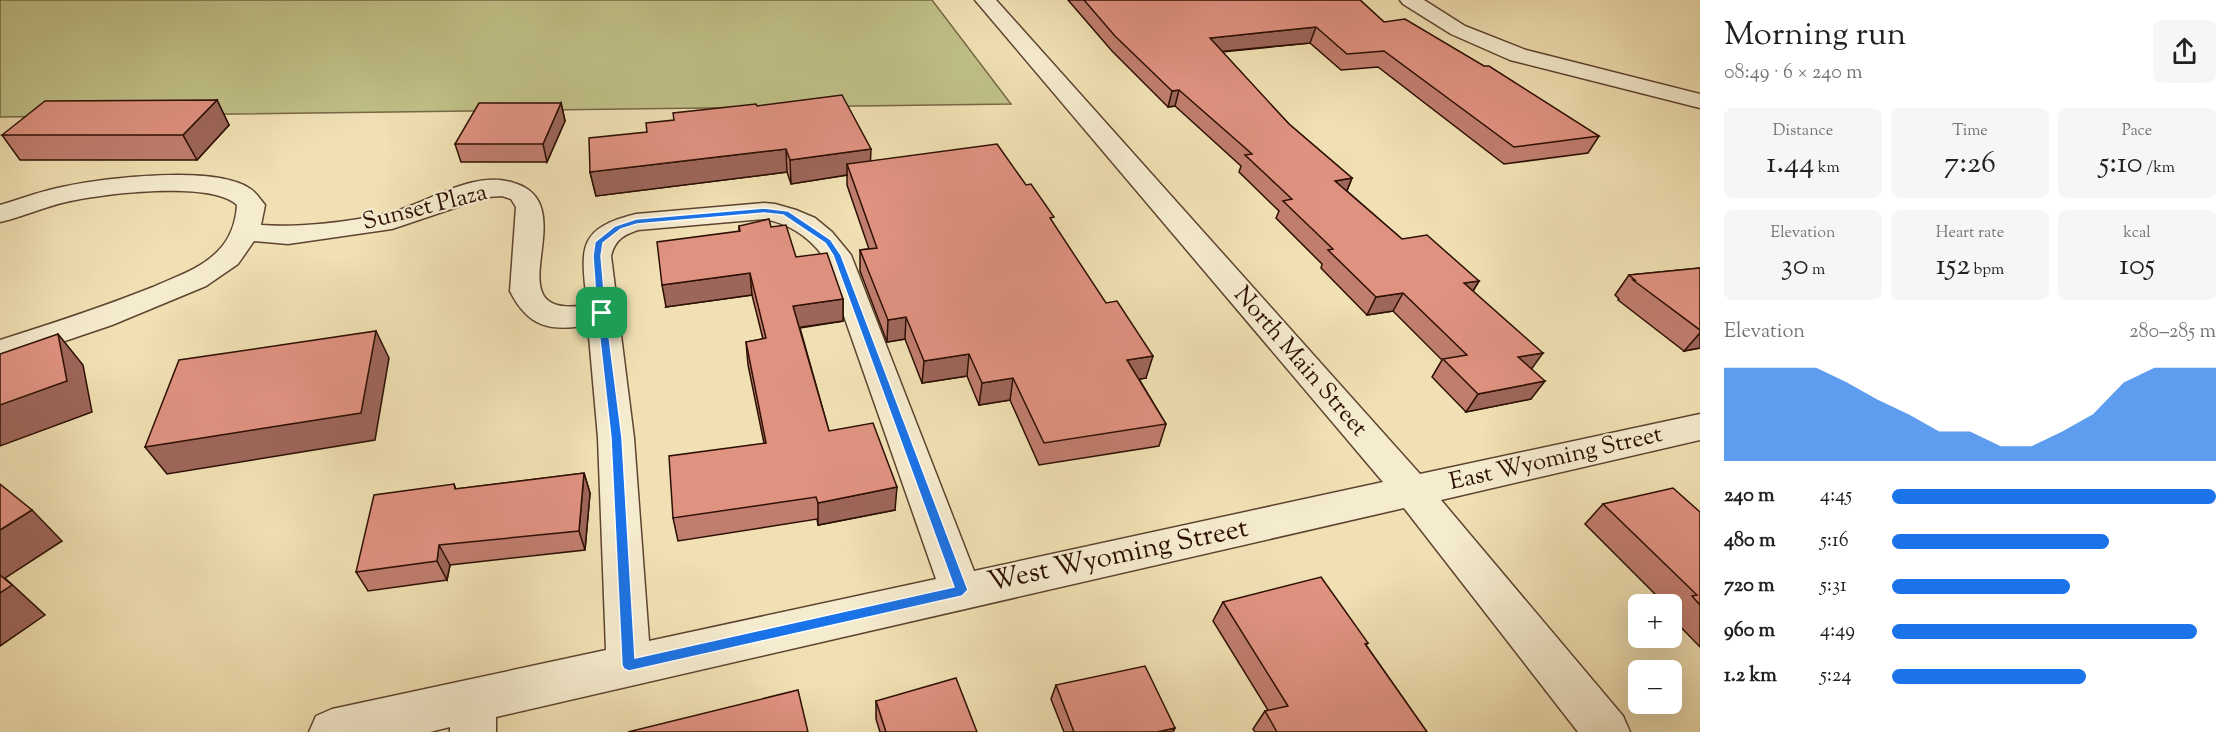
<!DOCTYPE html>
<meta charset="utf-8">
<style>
body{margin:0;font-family:"Sorts Mill Goudy",serif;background:#f6f6f6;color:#202124;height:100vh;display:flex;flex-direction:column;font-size:22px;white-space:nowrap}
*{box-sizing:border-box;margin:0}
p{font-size:20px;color:#757577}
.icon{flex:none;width:33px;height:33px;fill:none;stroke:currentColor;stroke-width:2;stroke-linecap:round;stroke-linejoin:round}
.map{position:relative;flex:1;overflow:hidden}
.drawer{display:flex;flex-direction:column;background:#fff;width:540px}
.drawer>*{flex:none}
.buttons{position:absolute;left:1628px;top:594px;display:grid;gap:12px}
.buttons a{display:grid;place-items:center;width:54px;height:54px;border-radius:9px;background:#fff;box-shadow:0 6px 24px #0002;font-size:30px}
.pin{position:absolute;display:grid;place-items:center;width:51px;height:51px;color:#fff;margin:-26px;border-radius:12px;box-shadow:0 3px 9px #0006}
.round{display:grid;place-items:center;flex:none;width:63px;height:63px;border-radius:9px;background:#f6f6f6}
.head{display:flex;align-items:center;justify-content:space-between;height:102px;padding:0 24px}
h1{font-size:33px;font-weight:600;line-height:45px}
.stats{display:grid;grid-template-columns:repeat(3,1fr);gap:9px;height:102px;padding:6px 24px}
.stats div{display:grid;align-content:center;border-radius:9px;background:#f6f6f6;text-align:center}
.stats b{font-size:30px;font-weight:600}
.stats small{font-size:16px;font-weight:400}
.stats p{font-size:16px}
.chart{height:168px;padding:12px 24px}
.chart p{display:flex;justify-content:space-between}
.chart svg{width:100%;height:108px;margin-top:6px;fill:#1a73e8;opacity:.7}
ul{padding:0 24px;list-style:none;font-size:20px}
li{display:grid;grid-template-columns:96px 72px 1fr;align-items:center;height:45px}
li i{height:15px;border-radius:8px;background:#1a73e8}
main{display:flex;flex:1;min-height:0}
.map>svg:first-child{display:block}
</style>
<main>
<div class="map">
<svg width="1700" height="732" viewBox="0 0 1700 732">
<rect width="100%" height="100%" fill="#f0e0b3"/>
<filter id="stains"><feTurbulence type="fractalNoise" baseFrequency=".00333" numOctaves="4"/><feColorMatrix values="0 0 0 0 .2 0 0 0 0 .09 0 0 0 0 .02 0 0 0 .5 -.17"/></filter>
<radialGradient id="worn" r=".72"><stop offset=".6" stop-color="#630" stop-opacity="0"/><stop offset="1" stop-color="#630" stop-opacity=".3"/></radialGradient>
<path fill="#c0c088" stroke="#766846" stroke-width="1.5" d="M 0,0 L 932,0 L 1011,104 L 0,117 Z"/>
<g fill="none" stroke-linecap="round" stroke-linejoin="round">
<defs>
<g id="minor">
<path d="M 975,0 L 996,0 L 1420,474 L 1700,414 L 1700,440 L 1441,500 L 1623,716 L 1630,732 L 1578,732 L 1404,508 L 496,717 L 496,732 L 450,732 L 450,727 L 430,732 L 309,732 L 316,716 L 332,709 L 606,650 L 598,438 L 588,325 C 550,332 528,327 510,291 L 516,207 L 511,199 L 502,196 L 487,197 L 392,229 L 288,244 L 254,241 L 238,264 L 206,286 L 112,325 L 0,363 L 0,340 C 51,324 103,307 153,287 C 175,277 201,269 218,251 C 230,239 236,222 237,205 C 211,180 101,194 66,202 C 44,207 22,217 0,222 L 0,205 C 21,199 41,191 62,187 C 104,178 213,165 249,188 C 256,192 260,199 265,205 L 261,225 C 297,228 352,222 388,213 C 428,204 472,169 514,183 C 588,205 487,321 587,305 C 582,251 574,229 636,214 L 764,203 L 775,204 L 796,210 L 815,218 L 832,232 L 851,255 L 974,571 L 1383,482 ZM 764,219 C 788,223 808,236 823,256 L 936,579 L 649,641 L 634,438 L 611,256 C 615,240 623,235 638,230 Z"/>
<path d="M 1400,0 L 1424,0 L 1465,26 L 1526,50 L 1700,94 L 1700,108 L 1510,60 L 1451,34 L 1403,4 Z"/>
</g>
</defs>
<use href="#minor" stroke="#5e432f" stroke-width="3"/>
<use href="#minor" fill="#f5ebce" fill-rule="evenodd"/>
</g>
<g fill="#c17e6f" stroke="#2d0f03" stroke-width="1.5">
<path d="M 1068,0 L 1360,0 L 1384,22 L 1599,136 L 1588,153 L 1504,164 L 1378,67 L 1341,70 L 1310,43 L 1222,52 L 1289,124 L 1352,178 L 1347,191 L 1402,239 L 1479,281 L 1473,291 L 1531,369 L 1531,399 L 1466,412 L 1432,377 L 1442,360 L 1393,311 L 1367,315 L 1321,268 L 1322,264 L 1276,218 L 1279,211 L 1239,172 L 1241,166 L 1175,106 L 1168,107 L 1112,51 Z"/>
<path d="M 217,100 L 229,125 L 197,160 L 20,160 L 2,135 Z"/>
<path d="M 561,103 L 565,121 L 547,162 L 461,162 L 455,144 Z"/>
<path d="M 757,106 L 870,161 L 1053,223 L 1146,378 L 1139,379 L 1166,424 L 1159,446 L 1039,465 L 1010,400 L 979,405 L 967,376 L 922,383 L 905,339 L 887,342 L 860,271 L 860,250 L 869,249 L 847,185 L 847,175 L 791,184 L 787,172 L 596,196 L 590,172 L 647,132 L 674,120 Z"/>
<path d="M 739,226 L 771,227 L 796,257 L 843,299 L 843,321 L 800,328 L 829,431 L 895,510 L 818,525 L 817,519 L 678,541 L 673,518 L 764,443 L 748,365 L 746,342 L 763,339 L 752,295 L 666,307 L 739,231 Z"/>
<path d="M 1700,268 L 1700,348 L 1684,351 L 1618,300 L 1619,299 L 1615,295 L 1629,275 Z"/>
<path d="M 584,473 L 590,493 L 585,550 L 450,565 L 447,580 L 368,591 L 356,572 L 454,484 L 456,489 Z"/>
<path d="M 1603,504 L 1700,512 L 1700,647 L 1671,617 L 1671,614 L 1673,613 L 1671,610 L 1671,604 L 1665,604 L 1585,524 Z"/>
<path d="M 1223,602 L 1368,643 L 1366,645 L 1427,732 L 1255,732 L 1253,729 L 1265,711 L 1268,710 L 1213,621 Z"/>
<path d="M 1056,685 L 1175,728 L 1173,732 L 1064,732 L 1051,699 Z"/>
<path d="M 876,701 L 977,732 L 880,732 L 876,719 Z"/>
</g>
<g fill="#9d665a" stroke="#2d0f03" stroke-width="1.5">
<path d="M 1316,27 L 1310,43 L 1205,53 L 1210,38 Z"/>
<path d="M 1179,90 L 1175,106 L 1168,107 L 1172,91 Z"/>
<path d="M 217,100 L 229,125 L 197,160 L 183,135 Z"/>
<path d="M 561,103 L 565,121 L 547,162 L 543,144 Z"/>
<path d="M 786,149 L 787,172 L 596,196 L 590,172 Z"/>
<path d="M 871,149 L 870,172 L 847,164 L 847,175 L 791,184 L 790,160 Z"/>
<path d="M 1352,178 L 1345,195 L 1335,181 Z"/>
<path d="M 750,273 L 752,295 L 666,307 L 662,285 Z"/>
<path d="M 1479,281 L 1468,299 L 1464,283 Z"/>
<path d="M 1403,293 L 1393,311 L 1367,315 L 1376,297 Z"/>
<path d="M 843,299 L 843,321 L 795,328 L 793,306 Z"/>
<path d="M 906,317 L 905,339 L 887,342 L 888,320 Z"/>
<path d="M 376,331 L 389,358 L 375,440 L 167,474 L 145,447 Z"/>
<path d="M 1700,333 L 1700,348 L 1684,351 Z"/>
<path d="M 58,334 L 83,365 L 92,412 L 0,446 L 0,405 Z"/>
<path d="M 1543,353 L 1530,371 L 1518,357 Z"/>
<path d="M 969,354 L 967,376 L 922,383 L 924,361 Z"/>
<path d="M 1153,356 L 1146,378 L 1121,382 L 1127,360 Z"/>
<path d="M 1013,378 L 1010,400 L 979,405 L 982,383 Z"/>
<path d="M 1545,381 L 1531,399 L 1466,412 L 1478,394 Z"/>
<path d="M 584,473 L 590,493 L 585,550 L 579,531 Z"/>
<path d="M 897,487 L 895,510 L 818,525 L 818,503 Z"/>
<path d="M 32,510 L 62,541 L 5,578 L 45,615 L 0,646 L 0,530 Z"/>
<path d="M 439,545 L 450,565 L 447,580 L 437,561 Z"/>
<path d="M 1175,728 L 1173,732 L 1157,732 Z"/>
</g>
<g fill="#e09281" stroke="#2d0f03" stroke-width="1.5">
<path d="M 1084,0 L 1360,0 L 1384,22 L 1405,19 L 1484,66 L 1489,66 L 1599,136 L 1514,147 L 1384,51 L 1347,54 L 1316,27 L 1210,38 L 1289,124 L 1352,178 L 1335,181 L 1402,239 L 1427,235 L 1479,281 L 1464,283 L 1543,353 L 1518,357 L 1545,381 L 1478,394 L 1443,359 L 1467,355 L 1403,293 L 1376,297 L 1328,250 L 1333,249 L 1283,201 L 1292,199 L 1245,155 L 1252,154 L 1179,90 L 1172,91 L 1115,36 Z"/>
<path d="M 842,95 L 871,149 L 790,160 L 786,149 L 590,172 L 589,138 L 647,132 L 646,123 L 674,120 L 673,113 L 756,104 L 757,106 Z"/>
<path d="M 217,100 L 183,135 L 2,135 L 45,101 Z"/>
<path d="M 479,103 L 561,103 L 543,144 L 455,144 Z"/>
<path d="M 997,144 L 1026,185 L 1031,184 L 1054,217 L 1050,218 L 1106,303 L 1117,301 L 1153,356 L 1127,360 L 1166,424 L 1044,443 L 1013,378 L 982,383 L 969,354 L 924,361 L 906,317 L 888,320 L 860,250 L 877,248 L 847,164 Z"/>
<path d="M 769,219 L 771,227 L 786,225 L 796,257 L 827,253 L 843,299 L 793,306 L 829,431 L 873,423 L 897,487 L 818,503 L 816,497 L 673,518 L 669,456 L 766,443 L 746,342 L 766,338 L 750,273 L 662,285 L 657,242 L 740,231 L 739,226 Z"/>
<path d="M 1700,268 L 1700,330 L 1633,280 L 1635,280 L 1629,275 Z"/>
<path d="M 376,331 L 361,413 L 145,447 L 179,360 Z"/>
<path d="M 58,334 L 67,381 L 0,405 L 0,354 Z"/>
<path d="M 584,473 L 579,531 L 439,545 L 437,561 L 356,572 L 374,495 L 454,484 L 455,489 Z"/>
<path d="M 0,484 L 32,510 L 0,530 Z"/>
<path d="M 1673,488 L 1700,512 L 1700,605 L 1692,596 L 1697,595 L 1603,504 Z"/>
<path d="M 0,575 L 12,585 L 0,593 Z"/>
<path d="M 1321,577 L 1368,643 L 1365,644 L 1427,732 L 1277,732 L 1265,711 L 1288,706 L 1223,602 Z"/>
<path d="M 1145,666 L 1175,728 L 1157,732 L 1074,732 L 1056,685 Z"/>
<path d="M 956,678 L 977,732 L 886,732 L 876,701 Z"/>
<path d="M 798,690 L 808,732 L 628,732 Z"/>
</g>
<path fill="#1a73e8" stroke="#fff" stroke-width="1.5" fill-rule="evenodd" d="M 764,208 L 788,211 L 831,240 L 841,255 L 968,590 L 962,596 L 629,671 L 624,669 L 622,665 L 611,438 L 597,313 L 593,256 L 595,242 L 615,226 L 636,219 ZM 764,213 L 783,215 L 825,243 L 833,255 L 954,587 L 635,658 L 622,438 L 606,313 L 601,256 L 603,243 L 621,229 L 637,224 Z"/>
<g text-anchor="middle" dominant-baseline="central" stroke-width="4.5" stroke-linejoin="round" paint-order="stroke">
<g font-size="24" fill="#2d0f03" stroke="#f5ebce">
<text transform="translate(425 208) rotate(-14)">Sunset Plaza</text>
<text transform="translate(1300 362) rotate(49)">North Main Street</text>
<text transform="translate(1556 459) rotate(-13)">East Wyoming Street</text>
</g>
<g font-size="28" fill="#2d0f03" stroke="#f5ebce">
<text transform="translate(1118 556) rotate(-12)">West Wyoming Street</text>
</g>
</g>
<rect width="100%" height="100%" filter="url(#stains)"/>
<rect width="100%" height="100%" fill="url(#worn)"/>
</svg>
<div class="buttons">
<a>+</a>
<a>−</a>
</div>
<div class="pin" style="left:602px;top:313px;background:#1e9e55"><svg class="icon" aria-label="arrive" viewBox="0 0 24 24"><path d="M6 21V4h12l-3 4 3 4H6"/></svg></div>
</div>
<section class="drawer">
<div class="head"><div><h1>Morning run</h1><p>08:49 · 6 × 240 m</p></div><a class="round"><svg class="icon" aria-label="share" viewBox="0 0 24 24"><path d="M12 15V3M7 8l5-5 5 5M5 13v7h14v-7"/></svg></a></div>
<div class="stats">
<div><p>Distance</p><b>1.44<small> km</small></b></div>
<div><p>Time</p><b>7:26</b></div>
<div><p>Pace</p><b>5:10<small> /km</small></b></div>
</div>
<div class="stats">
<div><p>Elevation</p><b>30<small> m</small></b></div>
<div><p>Heart rate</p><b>152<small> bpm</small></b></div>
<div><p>kcal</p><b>105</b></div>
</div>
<div class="chart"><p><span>Elevation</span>280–285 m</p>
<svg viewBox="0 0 160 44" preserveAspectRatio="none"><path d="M0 44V6L10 6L20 6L30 6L40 12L50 19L60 25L70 32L80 32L90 38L100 38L110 32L120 25L130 12L140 6L150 6L160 6V44z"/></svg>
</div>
<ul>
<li><b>240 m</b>4:45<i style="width:100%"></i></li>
<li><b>480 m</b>5:16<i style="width:67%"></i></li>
<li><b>720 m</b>5:31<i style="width:55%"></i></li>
<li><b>960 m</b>4:49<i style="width:94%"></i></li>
<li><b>1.2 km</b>5:24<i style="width:60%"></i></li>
</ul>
</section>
</main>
